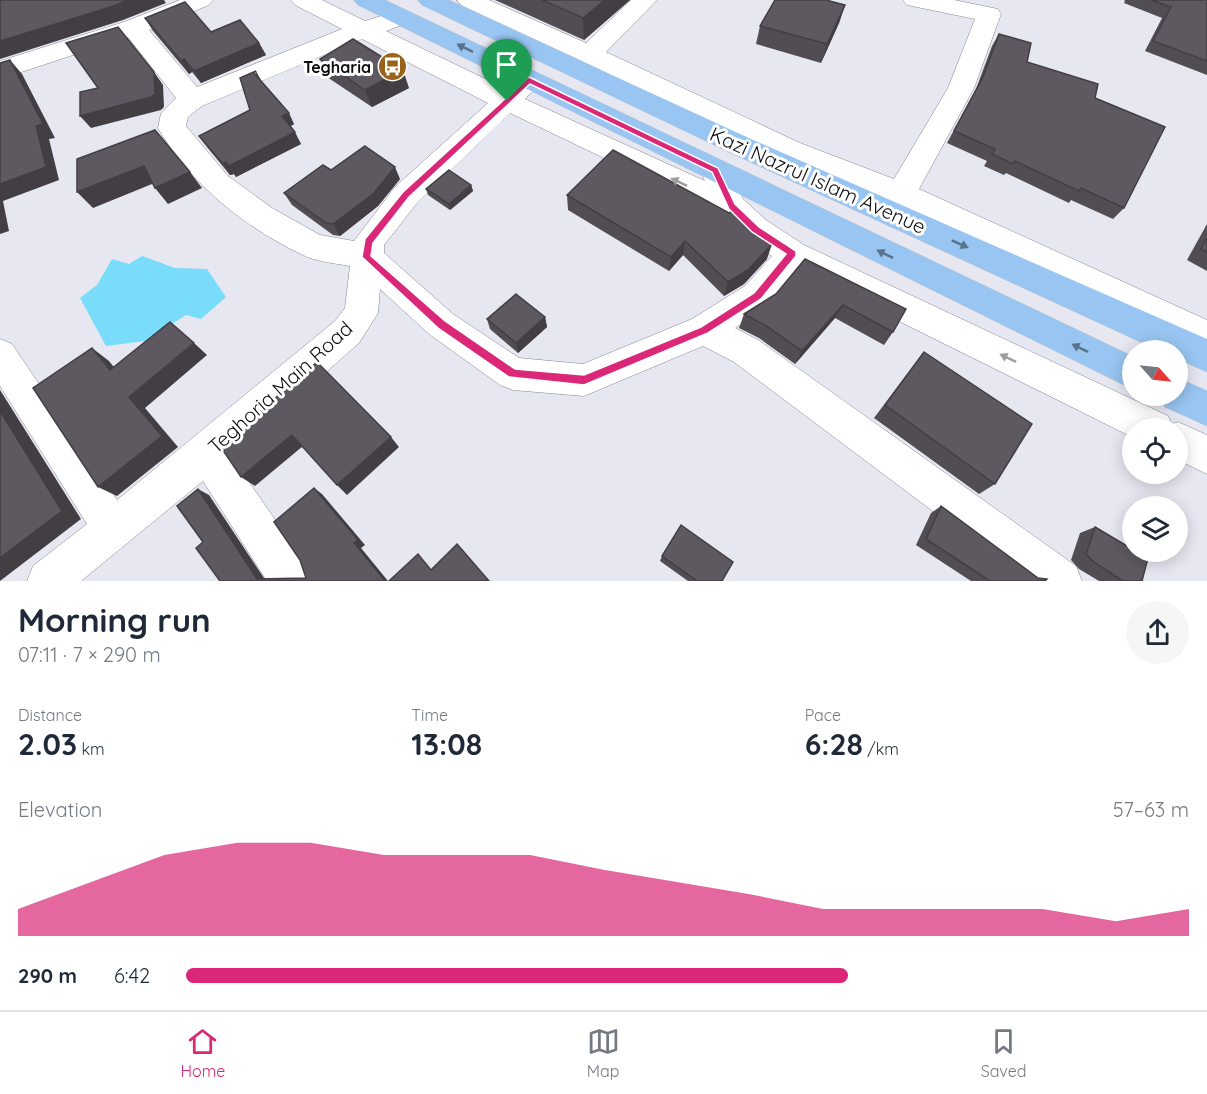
<!DOCTYPE html>
<meta charset="utf-8">
<style>
body{margin:0;font-family:Quicksand,sans-serif;background:#f6f6f7;color:#1f2937;height:100vh;display:flex;flex-direction:column;font-size:22px;white-space:nowrap}
*{box-sizing:border-box;margin:0}
p{font-size:20px;color:#747a83}
.icon{flex:none;width:33px;height:33px;fill:none;stroke:currentColor;stroke-width:2;stroke-linecap:round;stroke-linejoin:round}
.map{position:relative;height:581px;overflow:hidden}
.drawer{display:flex;flex-direction:column;background:#fff;flex:1}
.drawer>*{flex:none}
.needle{width:39px;rotate:117deg}
.tools{position:absolute;left:1122px;top:340px;display:grid;gap:12px}
.tools a{display:grid;place-items:center;width:66px;height:66px;border-radius:50%;background:#fff;box-shadow:0 3px 15px #0003;font-size:30px}
.pin{position:absolute;display:grid;place-items:center;width:51px;height:51px;color:#fff;margin:-62px -26px;border-radius:50% 50% 50% 0;rotate:-45deg;box-shadow:0 0 6px #0007}
.pin .icon{rotate:45deg}
.round{display:grid;place-items:center;flex:none;width:63px;height:63px;border-radius:32px;background:#f6f6f7}
.head{display:flex;align-items:center;justify-content:space-between;height:102px;padding:0 18px}
h1{font-size:33px;font-weight:700;line-height:45px}
.metrics{display:grid;grid-template-columns:repeat(3,1fr);gap:9px;height:102px;padding:6px 18px}
.metrics div{display:grid;align-content:center}
.metrics b{font-size:30px;font-weight:700}
.metrics small{font-size:16px;font-weight:400}
.metrics p{font-size:16px}
.chart{height:168px;padding:12px 18px}
.chart p{display:flex;justify-content:space-between}
.chart svg{width:100%;height:108px;margin-top:6px;fill:#db2777;opacity:.7}
ul{padding:0 18px;list-style:none;font-size:20px}
li{display:grid;grid-template-columns:96px 72px 1fr;align-items:center;height:45px}
li i{height:15px;border-radius:8px;background:#db2777}
.tabs{display:flex;justify-content:space-around;align-items:center;height:84px;border-top:2px solid #e0e1e3;background:#fff;font-size:16px;color:#747a83}
.tabs a{display:grid;justify-items:center;gap:3px}
.tabs .selected{color:#db2777}
.map>svg:first-child{display:block}
</style>
<div class="map">
<svg width="1207" height="581" viewBox="0 0 1207 581">
<rect width="100%" height="100%" fill="#e6e7f1"/>
<path fill="#79dcfa" d="M 142,256 L 175,268 L 207,269 L 226,297 L 201,319 L 186,315 L 145,341 L 106,346 L 80,298 L 97,285 L 112,259 L 129,264 Z"/>
<g fill="none" stroke-linecap="round" stroke-linejoin="round">
<defs>
<g id="minor">
<path d="M 180,0 L 213,0 L 209,5 L 149,30 L 197,87 L 342,29 L 295,5 L 291,0 L 322,0 L 365,21 L 401,10 L 410,12 L 413,17 L 410,22 L 386,31 L 504,88 C 515,78 522,69 538,74 L 542,80 L 525,99 L 705,181 L 700,170 L 705,162 L 715,159 L 725,162 L 743,199 L 766,220 L 804,245 L 1168,416 L 1172,424 L 1178,422 L 1207,435 L 1207,474 L 1178,460 L 1178,429 L 1132,429 L 1132,437 L 798,271 L 769,306 L 735,328 L 758,340 L 1076,566 L 1082,581 L 1026,581 L 734,362 L 703,346 L 584,396 L 513,390 L 500,385 L 429,334 L 380,289 L 378,313 L 359,343 L 231,456 L 307,566 L 313,581 L 267,581 L 203,481 L 81,581 L 27,581 L 33,566 L 87,524 L 0,386 L 0,339 L 12,344 L 117,500 L 335,321 L 345,308 L 350,266 C 334,263 316,262 301,254 C 244,227 190,183 158,128 L 161,113 L 176,98 L 128,37 L 0,79 L 0,61 L 124,22 ZM 362,39 L 488,103 L 395,187 L 354,241 L 320,235 L 272,208 L 228,176 L 186,126 L 188,117 L 202,106 ZM 510,113 L 721,214 L 744,238 L 772,256 L 745,286 L 692,319 L 583,364 L 519,358 L 453,314 L 384,253 L 384,245 L 417,203 Z"/>
<path d="M 457,0 L 489,0 L 586,43 L 631,0 L 657,0 L 606,52 L 800,143 L 894,179 L 948,88 L 975,19 L 907,5 L 903,0 L 954,0 L 998,9 L 1001,14 L 974,88 L 919,189 L 1207,320 L 1207,351 L 890,202 L 780,157 L 580,60 L 461,5 Z"/>
</g>
<g id="major">
<path d="M 354,0 L 385,0 L 1132,356 L 1132,389 L 358,5 Z"/>
<path d="M 418,0 L 449,0 L 751,139 L 1207,339 L 1207,372 L 1178,359 L 1178,351 L 1160,351 L 731,153 L 422,5 Z"/>
<path d="M 1178,378 L 1207,391 L 1207,426 L 1165,407 L 1160,396 L 1178,396 Z"/>
</g>
</defs>
<use href="#minor" stroke="#858790" stroke-width="1"/>
<use href="#major" stroke="#c5c5c6" stroke-width="1"/>
<use href="#minor" fill="#fff" fill-rule="evenodd"/>
<use href="#major" fill="#98c5f1" fill-rule="evenodd"/>
</g>
<g fill="#514d53">
<path d="M 495,0 L 630,0 L 584,40 Z"/>
<path d="M 1124,0 L 1207,0 L 1207,75 L 1145,51 L 1162,18 L 1124,3 L 1125,1 Z"/>
<path d="M 845,5 L 839,23 L 821,63 L 756,44 L 760,26 Z"/>
<path d="M 145,18 L 211,32 L 259,43 L 266,55 L 201,83 L 192,72 L 189,74 L 153,31 Z"/>
<path d="M 999,34 L 1027,62 L 1095,98 L 1124,208 L 1113,219 L 1071,200 L 1069,203 L 1006,173 L 1004,175 L 984,166 L 987,161 L 947,143 L 976,89 L 992,46 Z"/>
<path d="M 320,59 L 409,88 L 372,107 L 327,77 Z"/>
<path d="M 256,71 L 262,82 L 294,124 L 290,126 L 301,144 L 236,177 L 234,174 L 230,175 L 207,147 L 199,136 L 250,110 Z"/>
<path d="M 331,170 L 400,179 L 378,206 L 340,236 L 333,235 L 292,205 L 284,193 Z"/>
<path d="M 471,185 L 473,191 L 450,210 L 428,195 L 426,189 Z"/>
<path d="M 567,195 L 767,259 L 744,284 L 724,296 L 683,255 L 669,271 L 568,210 Z"/>
<path d="M 1207,224 L 1207,271 L 1187,260 Z"/>
<path d="M 805,259 L 893,332 L 884,345 L 835,318 L 795,364 L 759,338 L 739,328 L 744,314 L 776,294 Z"/>
<path d="M 545,317 L 547,327 L 518,353 L 490,329 L 487,319 Z"/>
<path d="M 924,352 L 995,484 L 979,494 L 874,418 L 913,366 Z"/>
<path d="M 941,506 L 1038,578 L 1045,581 L 971,581 L 916,545 L 931,513 Z"/>
<path d="M 1095,527 L 1142,581 L 1099,581 L 1079,569 L 1071,560 L 1080,533 Z"/>
<path d="M 662,556 L 722,581 L 688,581 L 660,561 Z"/>
</g>
<g fill="#423e44">
<path d="M 128,0 L 164,0 L 166,3 L 123,20 L 0,59 L 0,41 Z"/>
<path d="M 605,0 L 630,0 L 584,40 L 583,18 Z"/>
<path d="M 845,5 L 839,23 L 821,63 L 827,44 Z"/>
<path d="M 259,43 L 266,55 L 201,83 L 194,71 Z"/>
<path d="M 184,59 L 192,72 L 189,74 L 181,61 Z"/>
<path d="M 10,60 L 22,74 L 55,138 L 49,139 L 59,180 L 3,201 L 9,231 L 0,234 L 0,184 Z"/>
<path d="M 403,70 L 409,88 L 372,107 L 365,90 Z"/>
<path d="M 154,72 L 163,85 L 164,107 L 161,110 L 91,128 L 80,116 Z"/>
<path d="M 289,113 L 294,124 L 288,128 L 282,116 Z"/>
<path d="M 295,132 L 301,144 L 236,177 L 229,166 Z"/>
<path d="M 226,162 L 234,174 L 230,175 L 223,164 Z"/>
<path d="M 144,166 L 157,182 L 93,208 L 77,192 Z"/>
<path d="M 395,167 L 400,179 L 378,206 L 340,236 L 333,224 Z"/>
<path d="M 190,172 L 202,188 L 168,204 L 155,188 Z"/>
<path d="M 471,185 L 473,191 L 450,210 L 449,204 Z"/>
<path d="M 685,241 L 683,255 L 669,271 L 671,257 Z"/>
<path d="M 772,244 L 767,259 L 744,284 L 724,296 L 728,282 Z"/>
<path d="M 843,305 L 835,318 L 795,364 L 802,351 Z"/>
<path d="M 545,317 L 547,327 L 518,353 L 516,343 Z"/>
<path d="M 194,343 L 207,355 L 145,408 L 178,447 L 117,496 L 98,487 L 129,397 Z"/>
<path d="M 92,348 L 109,361 L 126,382 L 110,370 Z"/>
<path d="M 0,390 L 81,519 L 0,581 Z"/>
<path d="M 292,435 L 303,446 L 255,486 L 241,477 Z"/>
<path d="M 391,437 L 399,447 L 347,495 L 337,485 Z"/>
<path d="M 314,488 L 322,494 L 365,545 L 361,548 L 388,581 L 385,581 L 354,543 Z"/>
<path d="M 198,489 L 209,495 L 266,581 L 257,579 Z"/>
</g>
<g fill="#5e5961" stroke="#423e44" stroke-width="1.5">
<path d="M 0,0 L 128,0 L 114,6 L 0,41 Z"/>
<path d="M 542,0 L 605,0 L 583,18 Z"/>
<path d="M 775,0 L 826,0 L 845,5 L 827,44 L 760,26 Z"/>
<path d="M 1151,0 L 1207,0 L 1207,61 L 1153,41 L 1171,7 Z"/>
<path d="M 185,2 L 211,32 L 240,20 L 259,43 L 194,71 L 184,59 L 181,61 L 145,18 Z"/>
<path d="M 118,27 L 154,72 L 155,94 L 151,97 L 80,116 L 80,92 L 98,88 L 66,43 Z"/>
<path d="M 999,34 L 1031,43 L 1027,62 L 1098,84 L 1095,98 L 1165,127 L 1124,208 L 1081,188 L 1079,191 L 1015,161 L 1013,164 L 992,154 L 995,149 L 954,131 L 983,77 Z"/>
<path d="M 353,39 L 403,70 L 365,90 L 320,59 Z"/>
<path d="M 10,60 L 43,124 L 36,126 L 46,167 L 0,184 L 0,63 Z"/>
<path d="M 256,71 L 254,73 L 289,113 L 282,116 L 295,132 L 229,166 L 226,162 L 223,164 L 199,136 L 250,110 L 240,78 Z"/>
<path d="M 155,130 L 190,172 L 155,188 L 144,166 L 77,192 L 77,159 Z"/>
<path d="M 365,146 L 395,167 L 373,194 L 333,224 L 326,223 L 284,193 L 323,165 L 331,170 Z"/>
<path d="M 613,150 L 729,213 L 733,211 L 747,225 L 772,244 L 748,270 L 728,282 L 685,241 L 671,257 L 567,195 Z"/>
<path d="M 449,170 L 471,185 L 449,204 L 426,189 Z"/>
<path d="M 1207,238 L 1207,252 L 1201,249 Z"/>
<path d="M 805,259 L 906,309 L 893,332 L 843,305 L 802,351 L 765,325 L 744,314 L 776,294 Z"/>
<path d="M 516,294 L 545,317 L 516,343 L 487,319 Z"/>
<path d="M 170,322 L 194,343 L 129,397 L 162,436 L 98,487 L 33,388 L 92,348 L 110,370 Z"/>
<path d="M 924,352 L 1032,424 L 995,484 L 885,405 Z"/>
<path d="M 317,362 L 391,437 L 337,485 L 292,435 L 241,477 L 220,446 Z"/>
<path d="M 0,411 L 62,511 L 0,558 Z"/>
<path d="M 314,488 L 358,540 L 354,543 L 385,581 L 220,581 L 196,548 L 203,542 L 177,506 L 198,489 L 257,579 L 306,578 L 300,560 L 274,522 Z"/>
<path d="M 941,506 L 1038,578 L 1047,579 L 1045,581 L 990,581 L 926,539 Z"/>
<path d="M 681,525 L 733,562 L 722,581 L 697,581 L 662,556 Z"/>
<path d="M 1095,527 L 1132,549 L 1132,552 L 1137,552 L 1148,558 L 1142,581 L 1123,581 L 1095,563 L 1086,554 Z"/>
<path d="M 457,544 L 489,581 L 389,581 L 418,554 L 431,570 Z"/>
</g>
<defs><path id="oneway-solid" d="M-6-.8H1V-3.2L6.5 0L1 3.2V.8H-6Z" transform="scale(1.5)"/></defs>
<g fill="#59728c">
<use href="#oneway-solid" transform="translate(465 48) rotate(-154)"/>
<use href="#oneway-solid" transform="translate(960 244) rotate(24)"/>
<use href="#oneway-solid" transform="translate(885 254) rotate(-154)"/>
<use href="#oneway-solid" transform="translate(1080 348) rotate(-154)"/>
</g>
<g fill="#9e9e9f">
<use href="#oneway-solid" transform="translate(679 182) rotate(-155)"/>
<use href="#oneway-solid" transform="translate(1008 358) rotate(-154)"/>
</g>
<path fill="#db2777" stroke="#fff" stroke-width="1.5" fill-rule="evenodd" d="M 529,77 L 718,168 L 735,204 L 759,227 L 796,251 L 796,256 L 761,299 L 708,333 L 584,385 L 509,377 L 438,328 L 362,257 L 365,239 L 403,192 ZM 530,84 L 712,172 L 729,209 L 752,232 L 786,254 L 754,293 L 701,327 L 584,375 L 515,369 L 445,321 L 371,256 L 373,243 L 409,197 Z"/>
<defs>
<symbol id="bus-disc" viewBox="-11 -11 22 22"><circle r="9.5" fill="#99631b" stroke="#fff"/><path d="M-5-6H5V4H4V6H2V4H-2V6H-4V4H-5ZM-3.5-4V0h7V-4ZM-3.5 1.2v1.5H-2V1.2ZM2 1.2v1.5H3.5V1.2Z" fill="#fff"/></symbol>
</defs>
<g fill-rule="evenodd">
<use href="#bus-disc" x="376" y="50" width="33" height="33"/>
</g>
<g text-anchor="middle" dominant-baseline="central" stroke-width="6" stroke-linejoin="round" paint-order="stroke">
<g font-size="16" font-weight="bold" fill="#0c0d10" stroke="#fff" text-anchor="end">
<text x="371" y="67">Tegharia</text>
</g>
<g font-size="20" fill="#0c0d10" stroke="#fff">
<text transform="translate(818 180) rotate(24)">Kazi Nazrul Islam Avenue</text>
<text transform="translate(280 387) rotate(-42)">Teghoria Main Road</text>
</g>
</g>
</svg>
<div class="tools">
<a><svg class="needle" viewBox="-14 -14 28 28"><path d="M0-13l5 13h-10z" fill="#e53935"/><path d="M0 13l5-13h-10z" fill="#747a83"/></svg></a>
<a><svg class="icon" aria-label="locate" viewBox="0 0 24 24"><circle cx="12" cy="12" r="6"/><path d="M12 2v4M12 18v4M2 12h4M18 12h4"/></svg></a>
<a><svg class="icon" aria-label="layers" viewBox="0 0 24 24"><path d="M12 4l9 5-9 5-9-5zM3 14l9 5 9-5"/></svg></a>
</div>
<div class="pin" style="left:507px;top:101px;background:#1e9e55"><svg class="icon" aria-label="arrive" viewBox="0 0 24 24"><path d="M6 21V4h12l-3 4 3 4H6"/></svg></div>
</div>
<section class="drawer">
<div class="head"><div><h1>Morning run</h1><p>07:11 · 7 × 290 m</p></div><a class="round"><svg class="icon" aria-label="share" viewBox="0 0 24 24"><path d="M12 15V3M7 8l5-5 5 5M5 13v7h14v-7"/></svg></a></div>
<div class="metrics">
<div><p>Distance</p><b>2.03<small> km</small></b></div>
<div><p>Time</p><b>13:08</b></div>
<div><p>Pace</p><b>6:28<small> /km</small></b></div>
</div>
<div class="chart"><p><span>Elevation</span>57–63 m</p>
<svg viewBox="0 0 160 44" preserveAspectRatio="none"><path d="M0 44V33L10 22L20 11L30 6L40 6L50 11L60 11L70 11L80 17L90 22L100 27L110 33L120 33L130 33L140 33L150 38L160 33V44z"/></svg>
</div>
<ul>
<li><b>290 m</b>6:42<i style="width:66%"></i></li>
</ul>
</section>
<nav class="tabs">
<a class="selected"><svg class="icon" aria-label="home" viewBox="0 0 24 24"><path d="M3 11l9-7 9 7M6 9v11h12V9"/></svg>Home</a>
<a><svg class="icon" aria-label="map" viewBox="0 0 24 24"><path d="M3 6l6-2 6 2 6-2v14l-6 2-6-2-6 2zM9 4v14M15 6v14"/></svg>Map</a>
<a><svg class="icon" aria-label="saved" viewBox="0 0 24 24"><path d="M7 4h10v16l-5-4-5 4z"/></svg>Saved</a>
</nav>
